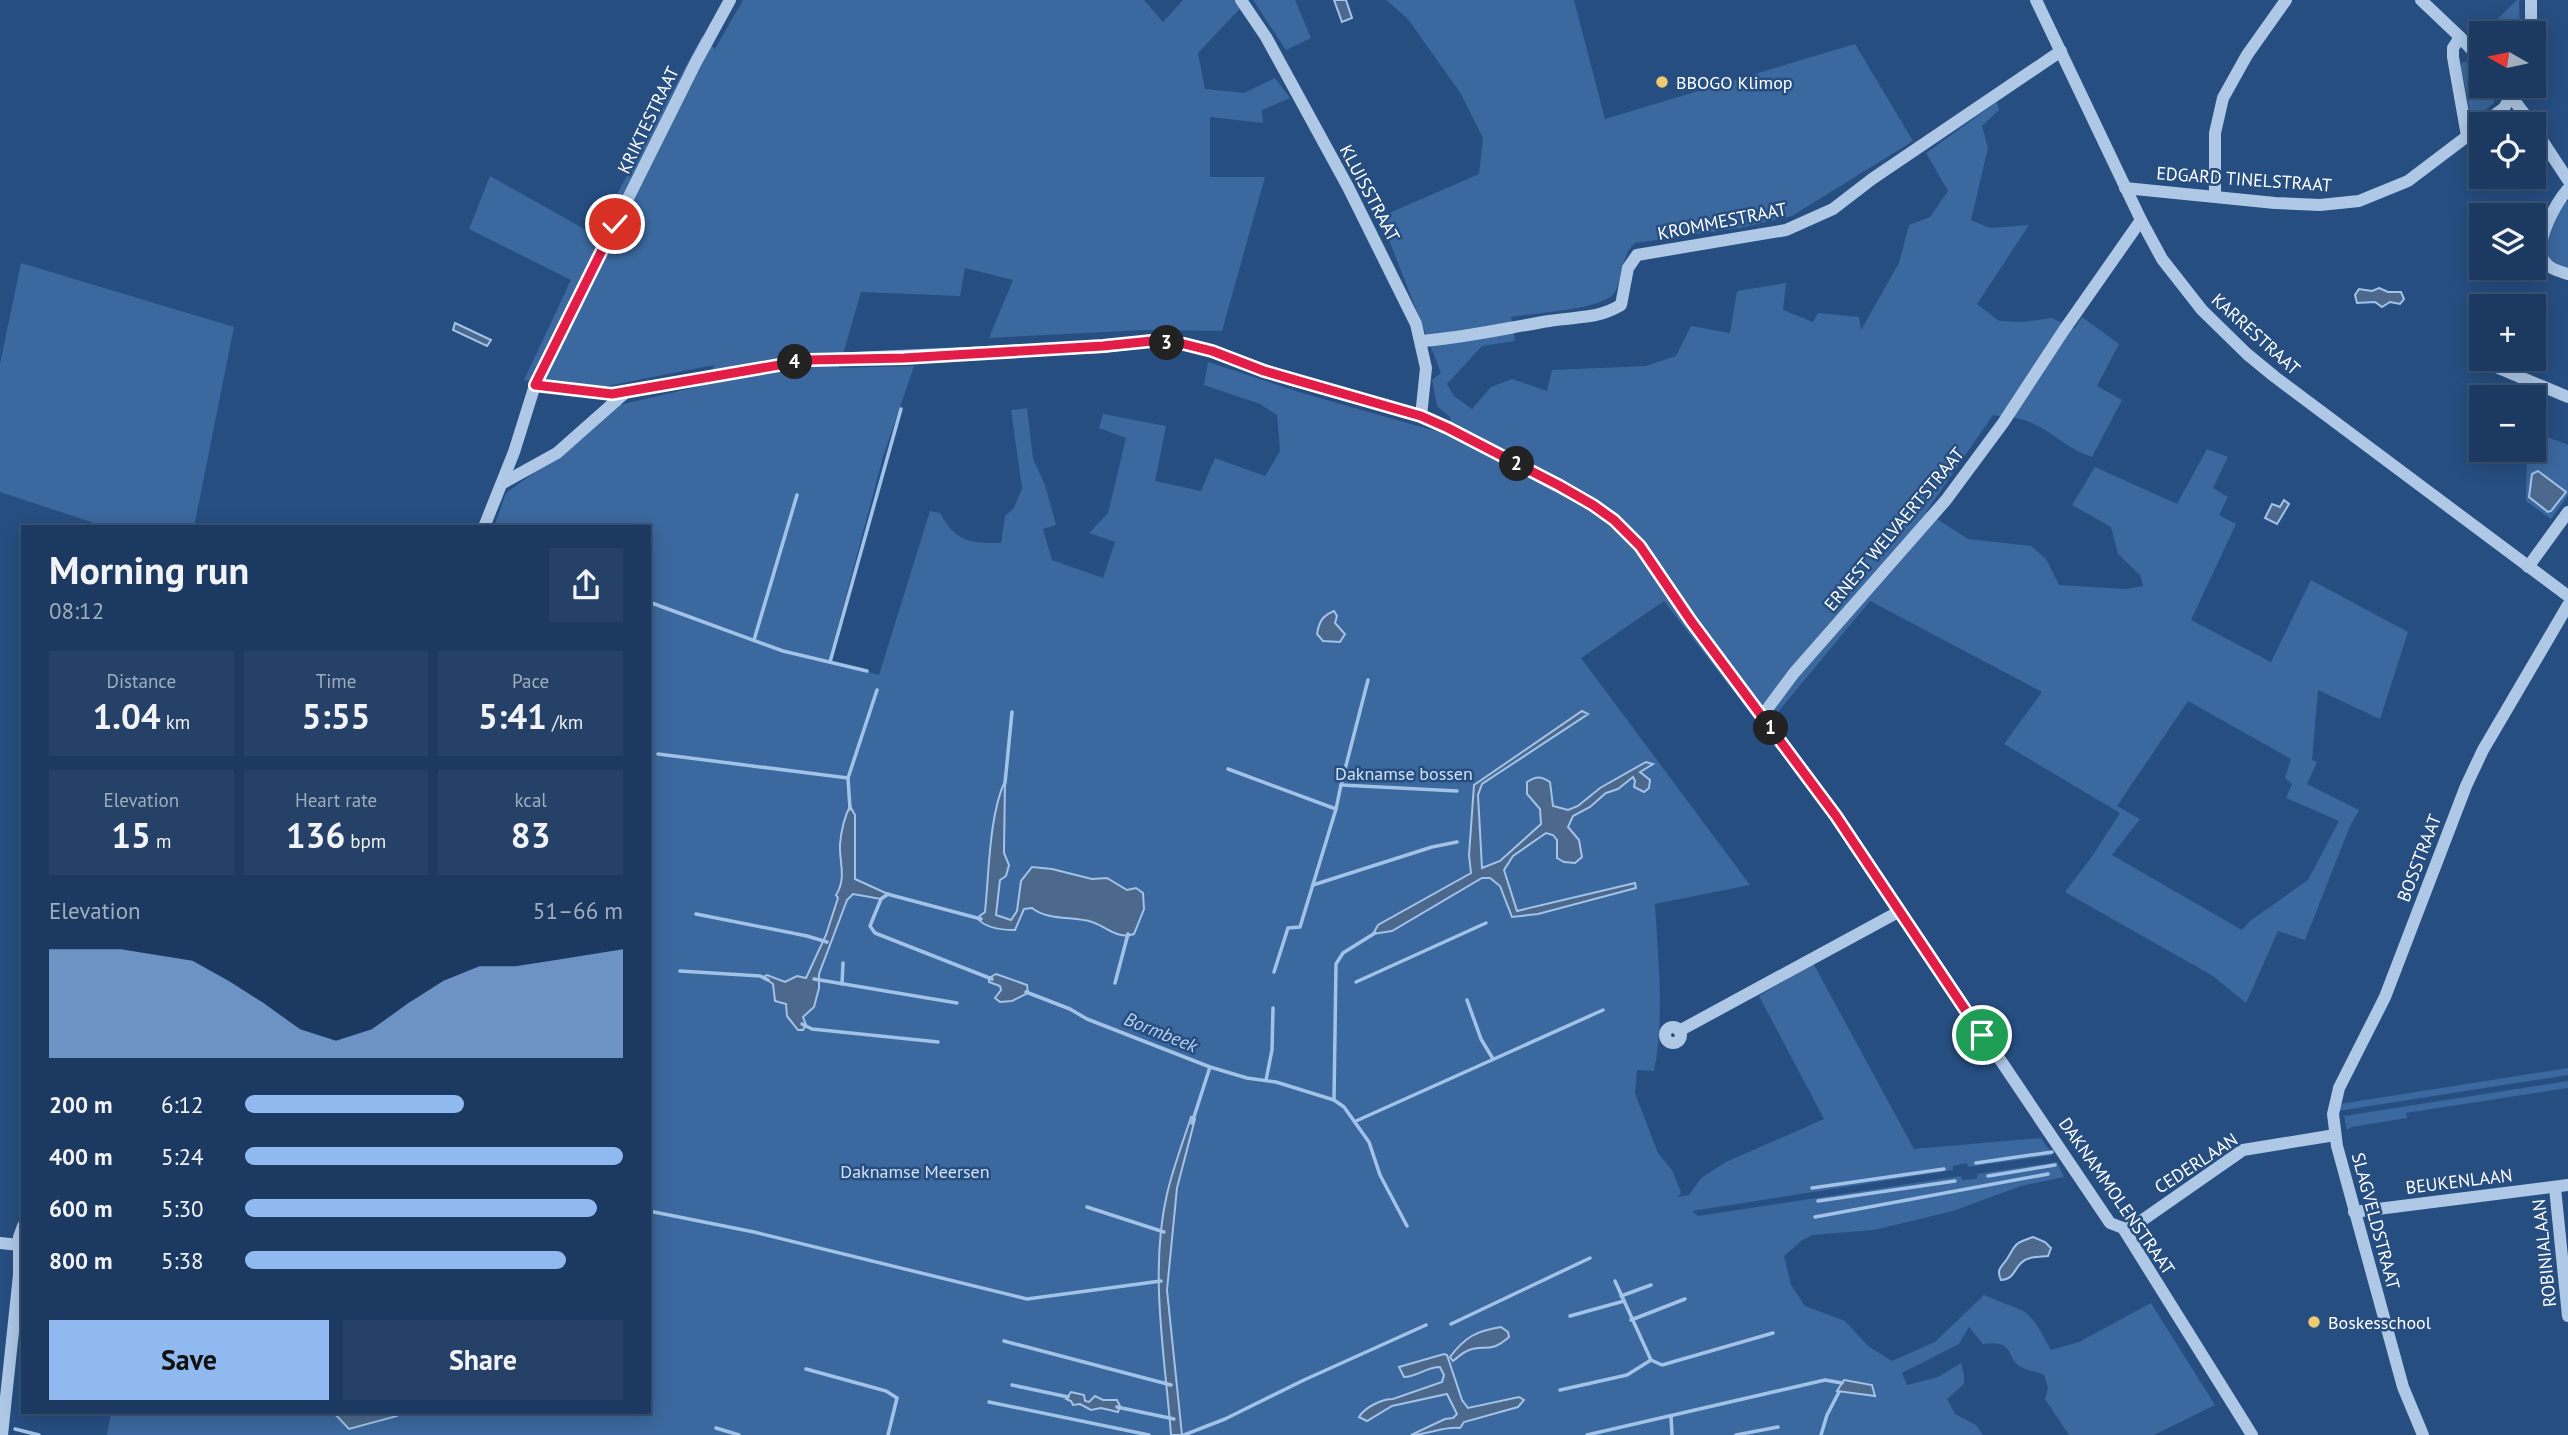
<!DOCTYPE html>
<meta charset="utf-8">
<style>
body{margin:0;font-family:"PT Sans",sans-serif;background:#254167;color:#f1f3f6;height:100vh;display:flex;flex-direction:column;font-size:26px;white-space:nowrap}
*{box-sizing:border-box;margin:0}
p{font-size:23px;color:#a0adbd}
.icon{flex:none;width:38px;height:38px;fill:none;stroke:currentColor;stroke-width:2;stroke-linecap:round;stroke-linejoin:round}
.map{position:relative;flex:1;overflow:hidden}
.sheet{position:absolute;left:21px;top:525px;width:630px;height:889px;display:flex;flex-direction:column;background:#1c3a61;border-radius:0px;box-shadow:0 4px 18px #0003,0 0 0 2px #3a5476}
.sheet>*{flex:none}
.needle{width:46px;rotate:279deg}
.buttons{position:absolute;left:2469px;top:21px;display:grid;gap:14px}
.buttons a{display:grid;place-items:center;width:77px;height:77px;border-radius:0px;background:#1c3a61;box-shadow:0 4px 18px #0003,0 0 0 2px #3a5476;font-size:35px}
.pin{position:absolute;display:grid;place-items:center;width:60px;height:60px;color:#fff;margin:-30px;border:4px solid #fff;border-radius:50%;box-shadow:0 2px 7px #0007}
.km{position:absolute;width:35px;height:35px;margin:-18px;border-radius:50%;background:#222;color:#fff;font-size:19px;line-height:35px;text-align:center}
.round{display:grid;place-items:center;flex:none;width:74px;height:74px;border-radius:0px;background:#254167}
.head{display:flex;align-items:center;justify-content:space-between;height:119px;padding:0 28px}
h1{font-size:38px;font-weight:800;line-height:52px}
.metrics{display:grid;grid-template-columns:repeat(3,1fr);gap:10px;height:119px;padding:7px 28px}
.metrics div{display:grid;align-content:center;border-radius:0px;background:#254167;text-align:center}
.metrics b{font-size:35px;font-weight:800}
.metrics small{font-size:19px;font-weight:400}
.metrics p{font-size:19px}
.chart{height:196px;padding:14px 28px}
.chart p{display:flex;justify-content:space-between}
.chart svg{width:100%;height:126px;margin-top:7px;fill:#90b9f0;opacity:.7}
.action{display:flex;gap:14px;margin-top:auto;padding:14px 28px}
.action a{flex:1;height:80px;border-radius:0px;background:#90b9f0;color:#111;font-size:28px;font-weight:800;line-height:80px;text-align:center}
.action a+a{background:#254167;color:#f1f3f6}
ul{padding:0 28px;list-style:none;font-size:23px}
li{display:grid;grid-template-columns:112px 84px 1fr;align-items:center;height:52px}
li i{height:18px;border-radius:9px;background:#90b9f0}
.map>svg:first-child{display:block}
</style>
<div class="map">
<svg width="2568" height="1435" viewBox="0 0 2568 1435">
<rect width="100%" height="100%" fill="#264e81"/>
<g fill="#3b689e" fill-rule="evenodd">
<path d="M 743,0 L 1144,0 L 1163,22 L 1183,0 L 1248,0 L 1198,53 L 1205,89 L 1244,93 L 1275,78 L 1290,98 L 1262,110 L 1263,123 L 1210,117 L 1210,177 L 1265,177 L 1222,331 L 1144,330 L 989,338 L 1013,280 L 965,268 L 960,296 L 861,292 L 839,368 L 914,366 L 883,457 L 829,660 L 879,675 L 930,511 L 940,513 C 956,542 969,543 1001,543 L 1005,516 L 1014,508 L 1022,488 L 1011,410 L 1027,408 L 1033,459 L 1045,485 L 1056,525 L 1043,529 L 1052,560 L 1103,578 L 1115,542 L 1089,533 L 1108,513 L 1126,438 L 1099,428 L 1103,414 L 1166,426 L 1155,481 L 1201,491 L 1215,458 L 1265,476 L 1280,451 L 1277,415 L 1260,404 L 1204,385 L 1208,362 L 1302,393 L 1446,434 L 1451,418 L 1437,406 L 1432,380 L 1441,373 L 1380,217 L 1479,174 L 1483,138 L 1461,94 L 1408,19 L 1386,0 L 1574,0 L 1605,119 L 1855,44 L 1913,141 L 1792,216 L 1740,228 L 1635,243 C 1620,257 1624,275 1615,292 C 1605,310 1533,313 1511,317 L 1515,341 L 1482,346 L 1447,384 L 1454,396 L 1472,409 L 1491,387 L 1512,379 L 1547,391 L 1552,370 L 1646,366 L 1676,356 L 1691,326 L 1730,333 L 1737,291 L 1786,283 L 1783,310 L 1813,322 L 1818,313 L 1859,317 L 1861,330 L 1899,263 L 1909,225 L 1930,217 L 1948,191 L 1926,153 L 1997,102 L 1999,110 L 1982,126 L 1988,148 L 1971,220 L 1990,228 L 2029,225 L 1977,304 L 1999,321 L 2022,322 L 2052,318 L 2074,329 L 2082,317 L 2119,344 L 2097,386 L 2122,400 L 2092,457 C 2068,450 2051,430 2027,421 C 2017,417 2004,417 1993,415 L 1926,512 L 1968,539 L 2031,546 L 2046,559 L 2059,585 L 2126,589 L 2143,586 L 2140,575 L 2118,554 L 2111,527 L 2072,505 L 2095,467 L 2177,504 L 2207,449 L 2228,457 L 2213,488 L 2228,497 L 2219,515 L 2236,524 L 2191,620 L 2271,662 L 2311,580 L 2408,632 L 2380,719 L 2318,690 L 2312,760 L 2317,762 L 2307,784 L 2359,810 L 2350,826 L 2305,940 L 2278,931 L 2246,1003 L 2213,976 L 2065,892 L 2093,855 L 2120,813 L 2004,744 L 2042,692 L 1870,601 L 1763,730 L 1664,601 L 1581,658 L 1750,885 L 1655,904 C 1658,960 1665,1016 1654,1071 L 1637,1070 L 1635,1093 L 1658,1153 L 1672,1170 L 1681,1192 L 1678,1197 L 1689,1195 L 1701,1178 L 1726,1162 L 1824,1119 L 1759,996 L 1813,963 L 1914,1149 L 2041,1138 L 2053,1155 L 1968,1167 L 1967,1163 L 1953,1166 L 1953,1170 L 1692,1211 L 1698,1216 L 1961,1176 L 1962,1180 L 1977,1179 L 1977,1174 L 2057,1162 L 2064,1177 L 2021,1186 L 1953,1211 L 1874,1230 L 1812,1235 L 1801,1241 L 1784,1256 L 1791,1285 L 1805,1306 L 1845,1321 L 1868,1346 L 1892,1361 L 1935,1342 L 1984,1295 C 1996,1301 2008,1304 2021,1310 C 2035,1316 2043,1337 2051,1350 L 2079,1342 L 2151,1303 L 2215,1405 L 2154,1435 L 2069,1435 L 2045,1399 L 2048,1388 L 2044,1375 C 2037,1372 2030,1371 2023,1368 C 2004,1359 2017,1339 1983,1344 L 1969,1327 L 1959,1344 L 1902,1373 L 1907,1385 L 1938,1377 L 1961,1363 L 1964,1374 L 1964,1384 L 1947,1399 L 1955,1414 L 1976,1425 L 1983,1435 L 107,1435 L 111,1412 L 333,1412 L 349,1429 L 396,1416 L 398,1412 L 649,1412 L 649,527 L 494,527 L 506,493 L 557,456 L 615,406 L 709,384 L 714,365 L 607,386 L 524,380 L 571,280 L 469,229 L 490,176 L 595,235 L 702,36 L 715,49 ZM 2188,701 L 2291,759 L 2285,778 L 2292,784 L 2286,798 L 2339,821 L 2308,880 L 2250,921 L 2242,930 L 2112,855 L 2140,819 L 2117,806 Z"/>
<path d="M 1253,0 L 1295,0 L 1311,38 L 1286,50 Z"/>
<path d="M 2517,0 L 2519,0 L 2520,33 L 2483,33 Z"/>
<path d="M 2463,62 L 2466,62 L 2481,79 L 2482,86 L 2487,86 L 2494,95 L 2494,103 L 2476,118 L 2471,116 L 2461,66 Z"/>
<path d="M 2565,202 L 2568,202 L 2568,270 L 2551,263 L 2545,245 L 2557,211 Z"/>
<path d="M 21,263 L 234,327 L 194,527 L 97,527 L 91,522 L 0,492 L 0,364 Z"/>
<path d="M 2534,432 L 2568,445 L 2568,495 L 2551,519 L 2526,501 L 2527,450 L 2534,450 Z"/>
<path d="M 2568,1068 L 2568,1075 L 2338,1111 L 2338,1105 L 2346,1103 Z"/>
<path d="M 2568,1081 L 2568,1088 L 2406,1113 L 2407,1118 L 2351,1127 L 2347,1130 L 2344,1116 Z"/>
</g>
<g fill="#4c698d" stroke="#a2c3e7" stroke-width="2">
<path d="M 1334,0 L 1346,0 L 1352,18 L 1342,22 Z"/>
<path d="M 2379,288 L 2388,292 L 2401,292 L 2404,299 L 2400,304 L 2390,302 L 2382,307 L 2375,302 L 2357,303 L 2355,295 L 2359,289 L 2372,291 Z"/>
<path d="M 455,323 L 491,340 L 487,346 L 453,330 Z"/>
<path d="M 2538,471 L 2566,492 L 2551,511 L 2548,512 L 2529,497 L 2532,474 Z"/>
<path d="M 2284,500 L 2289,504 L 2277,524 L 2265,518 L 2272,504 L 2280,507 Z"/>
<path d="M 1334,611 L 1337,616 L 1335,623 L 1345,634 L 1340,642 L 1323,641 L 1317,634 C 1319,622 1322,616 1334,611 Z"/>
<path d="M 1582,711 L 1588,714 L 1482,784 L 1478,795 L 1482,868 L 1500,861 L 1541,824 L 1540,809 L 1527,794 L 1527,782 C 1536,776 1541,776 1550,782 L 1553,806 L 1568,810 L 1578,806 L 1600,788 L 1646,762 L 1653,764 L 1640,772 L 1650,780 L 1649,788 L 1644,792 L 1634,787 L 1635,781 L 1633,777 L 1618,789 L 1606,793 L 1590,807 L 1573,816 L 1568,827 L 1579,840 L 1582,857 L 1575,863 L 1564,862 L 1557,858 L 1557,840 L 1553,835 L 1546,833 L 1513,856 L 1504,870 L 1517,911 L 1635,883 L 1636,888 L 1538,914 L 1512,917 L 1500,886 L 1490,878 L 1482,878 L 1392,931 L 1373,934 L 1378,925 L 1471,873 L 1469,855 L 1474,785 Z"/>
<path d="M 1005,781 L 1004,853 L 1009,865 L 1006,876 L 1000,880 L 996,915 L 1011,920 L 1017,911 L 1021,881 L 1032,867 L 1052,869 L 1092,879 L 1107,878 L 1127,890 L 1136,888 L 1143,893 L 1144,909 L 1134,934 C 1118,940 1107,927 1092,922 C 1074,916 1048,921 1032,908 L 1024,909 L 1015,930 C 1003,930 985,928 977,918 L 985,912 C 989,874 989,815 1005,781 Z"/>
<path d="M 850,806 L 855,815 L 855,879 L 888,894 L 881,899 L 853,894 L 847,900 L 819,974 L 819,988 L 814,1007 L 803,1017 L 806,1025 L 803,1030 L 798,1030 L 787,1016 L 786,1004 L 775,1001 L 773,984 L 763,977 L 767,975 L 785,982 L 797,976 L 806,978 L 826,935 L 838,898 L 836,895 C 847,878 839,862 840,844 C 841,833 844,818 850,806 Z"/>
<path d="M 996,974 L 1027,985 L 1028,993 L 1012,1001 L 1000,1002 L 995,998 L 1001,990 L 1000,986 L 989,982 L 989,978 Z"/>
<path d="M 1191,1117 L 1195,1119 L 1177,1188 L 1167,1290 L 1182,1435 L 1171,1435 C 1165,1356 1149,1272 1167,1194 C 1173,1168 1183,1142 1191,1117 Z"/>
<path d="M 2033,1237 L 2045,1242 L 2051,1248 L 2048,1256 C 2039,1257 2028,1256 2021,1263 C 2013,1271 2014,1279 2001,1280 C 1996,1269 2001,1268 2007,1259 C 2017,1243 2013,1244 2033,1237 Z"/>
<path d="M 1501,1327 L 1508,1332 L 1509,1337 C 1489,1355 1484,1343 1467,1351 C 1462,1353 1457,1358 1453,1361 L 1450,1357 C 1465,1337 1476,1331 1501,1327 Z"/>
<path d="M 1444,1354 L 1447,1355 L 1462,1400 L 1468,1408 L 1519,1397 L 1524,1400 L 1518,1407 L 1464,1422 L 1460,1428 C 1442,1426 1429,1435 1411,1435 L 1445,1419 L 1453,1418 L 1457,1414 L 1447,1394 L 1392,1406 L 1367,1421 L 1359,1417 C 1365,1407 1382,1399 1393,1399 L 1442,1382 L 1444,1375 L 1440,1367 C 1426,1367 1417,1377 1404,1377 L 1399,1367 Z"/>
<path d="M 1844,1380 L 1872,1385 L 1875,1396 L 1837,1391 Z"/>
<path d="M 1071,1392 L 1084,1395 L 1085,1401 L 1089,1402 L 1095,1396 L 1103,1400 L 1117,1400 L 1120,1406 L 1118,1412 L 1101,1408 L 1091,1410 L 1080,1404 L 1073,1405 L 1071,1401 L 1066,1399 Z"/>
<path d="M 333,1412 L 398,1412 L 397,1416 L 349,1429 Z"/>
</g>
<g fill="none" stroke-linecap="round" stroke-linejoin="round">
<g stroke="#a2c3e7" stroke-width="3.5">
<path d="M 649,602 L 783,651 L 867,671"/>
<path d="M 754,640 L 797,495"/>
<path d="M 830,662 L 901,409"/>
<path d="M 1368,680 L 1341,785 L 1457,791"/>
<path d="M 658,754 L 848,778"/>
<path d="M 1228,769 L 1336,809 L 1341,785"/>
<path d="M 1005,783 L 1012,712"/>
<path d="M 850,809 L 848,778 L 877,690"/>
<path d="M 1313,885 L 1432,847 L 1457,842"/>
<path d="M 887,894 L 981,919"/>
<path d="M 888,894 L 881,899 L 870,926 L 875,933 L 992,979"/>
<path d="M 696,914 L 807,936 L 827,942"/>
<path d="M 680,971 L 760,976 L 768,980"/>
<path d="M 1274,972 L 1288,928 L 1300,927 L 1336,809"/>
<path d="M 814,979 L 957,1003"/>
<path d="M 1356,982 L 1486,923"/>
<path d="M 1115,983 L 1128,934"/>
<path d="M 842,984 L 843,963"/>
<path d="M 1026,992 L 1070,1009 L 1087,1019 L 1210,1067 L 1192,1123"/>
<path d="M 1467,1000 L 1481,1039 L 1493,1059"/>
<path d="M 802,1024 L 812,1029 L 938,1042"/>
<path d="M 1210,1067 L 1247,1078 L 1276,1082 L 1334,1100 L 1344,1107 L 1369,1142 L 1380,1175 L 1407,1226"/>
<path d="M 1266,1080 L 1272,1050 L 1273,1008"/>
<path d="M 1334,1100 L 1336,964 L 1343,953 L 1375,933"/>
<path d="M 1356,1121 L 1603,1010"/>
<path d="M 1976,1163 L 2052,1152"/>
<path d="M 1988,1176 L 2055,1165"/>
<path d="M 1812,1188 L 1944,1169"/>
<path d="M 1818,1201 L 1955,1181"/>
<path d="M 1087,1207 L 1164,1232"/>
<path d="M 649,1211 L 754,1232 L 1027,1299 L 1161,1281"/>
<path d="M 1815,1217 L 2048,1174"/>
<path d="M 1615,1281 L 1651,1360 L 1662,1365 L 1773,1333"/>
<path d="M 1621,1296 L 1651,1285"/>
<path d="M 1570,1316 L 1624,1301"/>
<path d="M 1631,1320 L 1685,1299"/>
<path d="M 1451,1324 L 1590,1258"/>
<path d="M 1004,1341 L 1171,1385"/>
<path d="M 806,1369 L 886,1391 L 897,1398 L 888,1435"/>
<path d="M 1012,1385 L 1068,1397"/>
<path d="M 1560,1390 L 1627,1375 L 1651,1360"/>
<path d="M 989,1402 L 1149,1435"/>
<path d="M 1117,1407 L 1174,1419"/>
<path d="M 1671,1416 L 1672,1435"/>
<path d="M 716,1428 L 739,1435"/>
<path d="M 15,1429 L 39,1435"/>
<path d="M 1184,1435 L 1225,1419 L 1304,1380 L 1426,1325"/>
<path d="M 1587,1435 L 1825,1380 L 1842,1383"/>
<path d="M 1736,1435 L 1778,1427"/>
<path d="M 1821,1435 L 1827,1415 L 1839,1392"/>
</g>
<g stroke="#aec8e6" stroke-width="12">
<path d="M 1241,0 L 1266,37 L 1348,187 L 1416,324 L 1426,368 L 1421,416"/>
<path d="M 2036,0 L 2141,220 L 2162,259 L 2202,310 L 2247,354 L 2275,377 L 2568,596"/>
<path d="M 2421,0 L 2460,37 L 2482,61"/>
<path d="M 2531,0 L 2531,33"/>
<path d="M 2460,37 L 2453,48 L 2453,57 L 2467,136"/>
<path d="M 2503,86 L 2532,124"/>
<path d="M 2482,124 L 2504,108 L 2517,86"/>
<path d="M 2534,128 L 2568,180"/>
<path d="M 2125,188 L 2275,203 L 2320,205 L 2359,201 L 2408,181 L 2482,125"/>
<path d="M 2568,189 C 2556,203 2533,243 2544,261 C 2549,269 2559,271 2568,274"/>
<path d="M 2215,196 L 2215,133 L 2223,98 L 2247,55 L 2286,0"/>
<path d="M 1421,341 C 1464,338 1506,328 1549,321 C 1578,316 1595,320 1621,305 L 1628,268 L 1637,255 L 1786,230 L 1833,209 L 1872,179 L 2061,51"/>
<path d="M 2477,359 L 2568,397"/>
<path d="M 535,385 L 612,394 L 808,360 L 1103,347 L 1151,341 L 1184,344 L 1212,351 L 1292,380 L 1421,416 L 1448,428 L 1593,505 L 1614,520 L 1640,546 L 1691,621 L 1836,816 L 2110,1223 L 2123,1228 L 2252,1435"/>
<path d="M 503,483 L 557,453 L 626,392"/>
<path d="M 484,527 L 514,452 L 535,385 L 696,62 L 730,0"/>
<path d="M 2528,567 L 2568,512"/>
<path d="M 1762,716 L 1794,673 L 1946,500 L 2003,423 L 2064,330 L 2141,220"/>
<circle cx="1673" cy="1035" r="8"/>
<path d="M 1679,1031 L 1900,911"/>
<path d="M 2555,1188 L 2568,1316"/>
<path d="M 2354,1212 L 2568,1185"/>
<path d="M 2123,1228 L 2134,1226 L 2243,1150 L 2335,1135"/>
<path d="M 0,1243 L 19,1245"/>
<path d="M 2,1435 L 19,1275 L 19,1237 L 23,1226"/>
<path d="M 2423,1435 L 2403,1387 L 2337,1146 L 2333,1114 L 2339,1088 L 2385,997 L 2466,786 L 2483,750 L 2568,605"/>
</g>
</g>
<g fill="none" stroke-linecap="round" stroke-linejoin="round">
<defs>
<path id="route" d="M 615,224 L 535,385 L 612,394 L 808,360 L 904,358 L 1103,346 L 1152,341 L 1184,344 L 1212,351 L 1264,371 L 1421,416 L 1448,428 L 1560,486 L 1593,505 L 1614,520 L 1640,546 L 1691,621 L 1836,816 L 1982,1035"/>
</defs>
<use href="#route" stroke="#fff" stroke-width="14"/>
<use href="#route" stroke="#e11d48" stroke-width="9"/>
</g>
<g fill="#efca73" stroke="#264e81" stroke-width="2.5">
<circle cx="1662" cy="82" r="7"/>
<circle cx="2314" cy="1322" r="7"/>
</g>
<g text-anchor="middle" dominant-baseline="central" stroke-width="5" stroke-linejoin="round" paint-order="stroke">
<g font-size="18" fill="#fff" stroke="#264e81" text-anchor="start">
<text x="1676" y="82">BBOGO Klimop</text>
<text x="2328" y="1322">Boskesschool</text>
</g>
<g font-size="18" fill="#fff" stroke="#264e81">
<text transform="translate(648 120) rotate(-64)">KRIKTESTRAAT</text>
<text transform="translate(2244 179) rotate(4)">EDGARD TINELSTRAAT</text>
<text transform="translate(1370 193) rotate(62)">KLUISSTRAAT</text>
<text transform="translate(1722 221) rotate(-11)">KROMMESTRAAT</text>
<text transform="translate(2256 334) rotate(42)">KARRESTRAAT</text>
<text transform="translate(1894 529) rotate(-50)">ERNEST WELVAERTSTRAAT</text>
<text transform="translate(2419 858) rotate(-69)">BOSSTRAAT</text>
<text transform="translate(2196 1163) rotate(-33)">CEDERLAAN</text>
<text transform="translate(2459 1181) rotate(-7)">BEUKENLAAN</text>
<text transform="translate(2117 1196) rotate(55)">DAKNAMMOLENSTRAAT</text>
<text transform="translate(2376 1221) rotate(75)">SLAGVELDSTRAAT</text>
<text transform="translate(2544 1253) rotate(-96)">ROBINIALAAN</text>
</g>
<g font-size="18" fill="#d1e2f5" stroke="#264e81">
<text x="1404" y="773">Daknamse bossen</text>
<text x="915" y="1171">Daknamse Meersen</text>
</g>
<g font-size="19" font-style="italic" fill="#b9d2ee" stroke="#264e81">
<text transform="translate(1161 1032) rotate(22)">Bormbeek</text>
</g>
</g>
</svg>
<div class="buttons">
<a><svg class="needle" viewBox="-14 -14 28 28"><path d="M0-13l5 13h-10z" fill="#e53935"/><path d="M0 13l5-13h-10z" fill="#a0adbd"/></svg></a>
<a><svg class="icon" aria-label="locate" viewBox="0 0 24 24"><circle cx="12" cy="12" r="6"/><path d="M12 2v4M12 18v4M2 12h4M18 12h4"/></svg></a>
<a><svg class="icon" aria-label="layers" viewBox="0 0 24 24"><path d="M12 4l9 5-9 5-9-5zM3 14l9 5 9-5"/></svg></a>
<a>+</a>
<a>−</a>
</div>
<div class="pin" style="left:1982px;top:1035px;background:#1e9e55"><svg class="icon" aria-label="arrive" viewBox="0 0 24 24"><path d="M6 21V4h12l-3 4 3 4H6"/></svg></div>
<div class="pin" style="left:615px;top:224px;background:#d93025"><svg class="icon" aria-label="check" viewBox="0 0 24 24"><path d="M5 12l5 5 9-10"/></svg></div>
<b class="km" style="left:1771px;top:728px">1</b>
<b class="km" style="left:1517px;top:464px">2</b>
<b class="km" style="left:1167px;top:343px">3</b>
<b class="km" style="left:795px;top:362px">4</b>
<section class="sheet">
<div class="head"><div><h1>Morning run</h1><p>08:12</p></div><a class="round"><svg class="icon" aria-label="share" viewBox="0 0 24 24"><path d="M12 15V3M7 8l5-5 5 5M5 13v7h14v-7"/></svg></a></div>
<div class="metrics">
<div><p>Distance</p><b>1.04<small> km</small></b></div>
<div><p>Time</p><b>5:55</b></div>
<div><p>Pace</p><b>5:41<small> /km</small></b></div>
</div>
<div class="metrics">
<div><p>Elevation</p><b>15<small> m</small></b></div>
<div><p>Heart rate</p><b>136<small> bpm</small></b></div>
<div><p>kcal</p><b>83</b></div>
</div>
<div class="chart"><p><span>Elevation</span>51–66 m</p>
<svg viewBox="0 0 160 44" preserveAspectRatio="none"><path d="M0 44V6L10 6L20 6L30 8L40 10L50 17L60 25L70 34L80 38L90 34L100 25L110 17L120 12L130 12L140 10L150 8L160 6V44z"/></svg>
</div>
<ul>
<li><b>200 m</b>6:12<i style="width:58%"></i></li>
<li><b>400 m</b>5:24<i style="width:100%"></i></li>
<li><b>600 m</b>5:30<i style="width:93%"></i></li>
<li><b>800 m</b>5:38<i style="width:85%"></i></li>
</ul>
<div class="action"><a>Save</a><a>Share</a></div>
</section>
</div>
